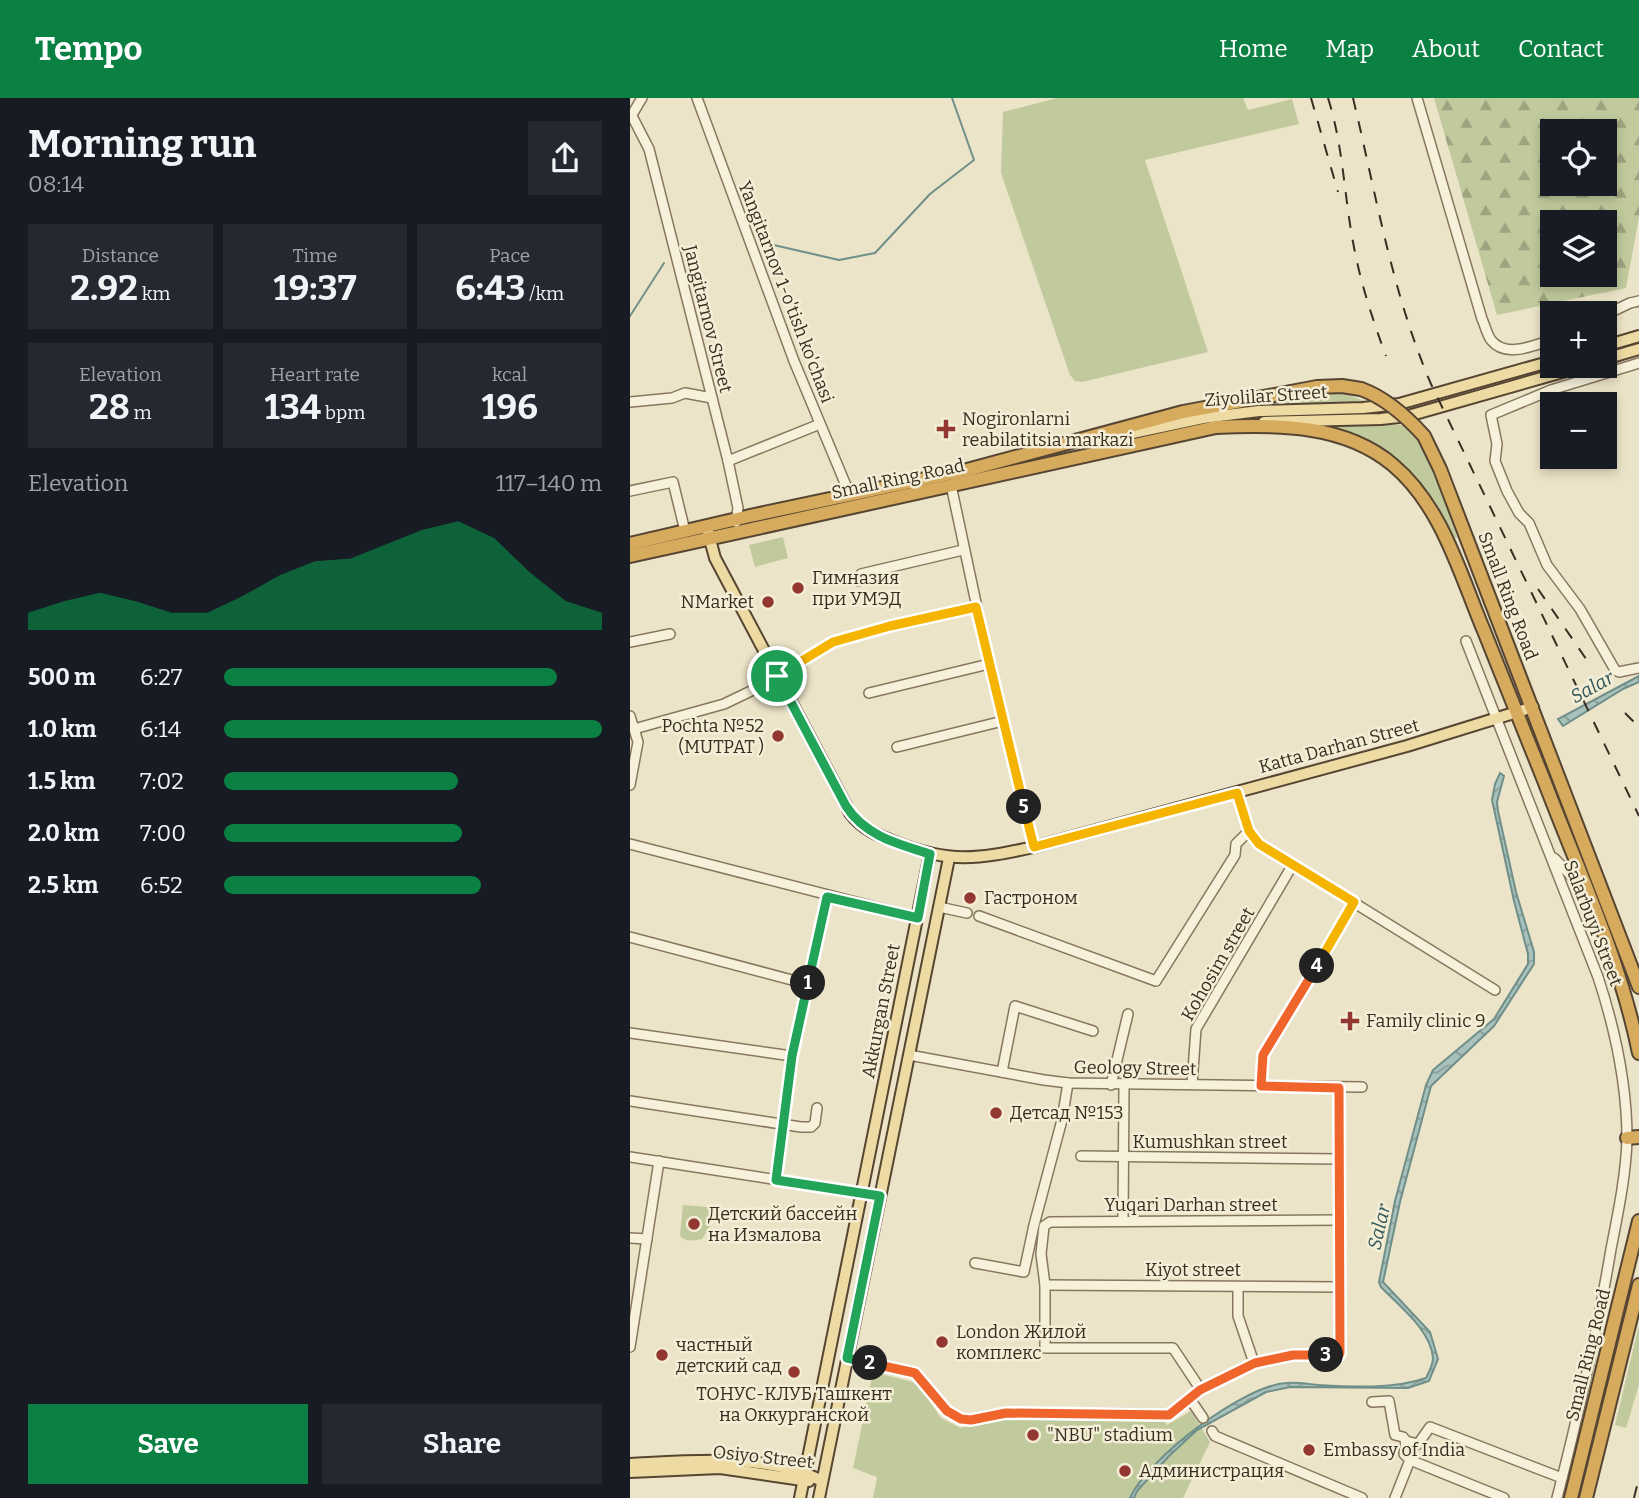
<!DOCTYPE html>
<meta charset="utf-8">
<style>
body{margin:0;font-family:Bitter,serif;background:#242831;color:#f1f3f6;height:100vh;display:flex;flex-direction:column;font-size:26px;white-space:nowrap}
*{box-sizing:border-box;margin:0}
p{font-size:23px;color:#9ea1a6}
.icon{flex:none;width:38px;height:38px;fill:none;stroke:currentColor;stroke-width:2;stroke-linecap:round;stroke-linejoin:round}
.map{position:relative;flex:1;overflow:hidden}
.panel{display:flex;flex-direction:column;background:#171b24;width:630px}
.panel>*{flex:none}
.fabs{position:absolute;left:910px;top:21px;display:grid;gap:14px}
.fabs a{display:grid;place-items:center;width:77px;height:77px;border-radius:0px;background:#171b24;box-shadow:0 4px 10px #0003;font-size:35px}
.pin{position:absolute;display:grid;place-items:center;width:60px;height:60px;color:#fff;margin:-30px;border:4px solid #fff;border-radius:50%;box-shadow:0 2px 7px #0007}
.km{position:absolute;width:35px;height:35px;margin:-18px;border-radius:50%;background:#222;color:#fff;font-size:19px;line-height:35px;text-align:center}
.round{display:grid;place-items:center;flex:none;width:74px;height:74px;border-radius:0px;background:#242831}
.head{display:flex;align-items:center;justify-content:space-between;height:119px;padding:0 28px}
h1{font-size:38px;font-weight:700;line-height:52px}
.stats{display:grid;grid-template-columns:repeat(3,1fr);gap:10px;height:119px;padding:7px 28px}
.stats div{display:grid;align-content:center;border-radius:0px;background:#242831;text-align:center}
.stats b{font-size:35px;font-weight:700}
.stats small{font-size:19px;font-weight:400}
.stats p{font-size:19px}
.chart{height:196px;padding:14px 28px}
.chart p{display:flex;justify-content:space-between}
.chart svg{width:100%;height:126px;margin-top:7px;fill:#0b8043;opacity:.7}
.action{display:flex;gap:14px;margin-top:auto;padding:14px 28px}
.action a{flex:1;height:80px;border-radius:0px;background:#0b8043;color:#fff;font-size:28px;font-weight:700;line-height:80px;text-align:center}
.action a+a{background:#242831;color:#f1f3f6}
ul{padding:0 28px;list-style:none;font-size:23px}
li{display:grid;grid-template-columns:112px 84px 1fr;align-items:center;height:52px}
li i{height:18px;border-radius:9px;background:#0b8043}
header{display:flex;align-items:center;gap:42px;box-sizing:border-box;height:98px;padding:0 35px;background:#0b8043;color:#fff}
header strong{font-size:33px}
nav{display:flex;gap:38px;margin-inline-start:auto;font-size:24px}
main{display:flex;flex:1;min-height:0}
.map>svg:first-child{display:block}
</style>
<header>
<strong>Tempo</strong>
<nav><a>Home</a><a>Map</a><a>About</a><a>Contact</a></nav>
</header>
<main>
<section class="panel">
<div class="head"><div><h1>Morning run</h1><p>08:14</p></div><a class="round"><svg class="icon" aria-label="share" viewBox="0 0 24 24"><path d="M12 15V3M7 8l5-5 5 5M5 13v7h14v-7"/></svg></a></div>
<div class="stats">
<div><p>Distance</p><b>2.92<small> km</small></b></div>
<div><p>Time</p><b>19:37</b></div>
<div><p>Pace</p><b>6:43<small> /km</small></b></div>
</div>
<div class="stats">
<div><p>Elevation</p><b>28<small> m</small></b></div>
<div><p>Heart rate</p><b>134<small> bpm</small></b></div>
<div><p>kcal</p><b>196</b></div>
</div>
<div class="chart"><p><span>Elevation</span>117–140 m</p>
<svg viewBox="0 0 160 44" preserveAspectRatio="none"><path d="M0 44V38L10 34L20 31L30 34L40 38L50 38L60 32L70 25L80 20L90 19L100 14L110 9L120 6L130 12L140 24L150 34L160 38V44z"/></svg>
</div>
<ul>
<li><b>500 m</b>6:27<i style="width:88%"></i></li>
<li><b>1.0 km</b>6:14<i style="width:100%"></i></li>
<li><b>1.5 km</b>7:02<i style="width:62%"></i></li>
<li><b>2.0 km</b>7:00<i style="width:63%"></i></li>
<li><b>2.5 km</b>6:52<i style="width:68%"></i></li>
</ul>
<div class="action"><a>Save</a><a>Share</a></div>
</section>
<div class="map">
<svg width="1009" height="1400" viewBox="0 0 1009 1400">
<defs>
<pattern id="forest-firs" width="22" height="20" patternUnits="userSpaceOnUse" patternTransform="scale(1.75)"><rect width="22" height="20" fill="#c1ca9c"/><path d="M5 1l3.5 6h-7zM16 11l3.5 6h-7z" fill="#9ea47f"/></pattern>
<pattern id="water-waves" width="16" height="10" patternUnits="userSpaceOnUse" patternTransform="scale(1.75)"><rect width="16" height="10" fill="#a9c1bb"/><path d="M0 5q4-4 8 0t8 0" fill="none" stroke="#8b9d98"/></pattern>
</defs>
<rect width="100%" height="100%" fill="#ece4c8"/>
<g fill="#c1ca9c">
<path d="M 427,0 L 613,0 L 618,12 L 662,1 L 669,26 L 515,62 L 578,254 L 452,284 L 445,283 L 440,277 L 371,75 L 373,14 Z"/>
<path d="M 690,296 L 716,296 L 740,305 L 610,310 Z"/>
<path d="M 684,326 L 776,327 C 803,359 814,401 827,439 L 825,440 C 807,405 784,364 745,348 C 726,339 704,333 684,326 Z"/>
<path d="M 153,439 L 158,460 L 125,469 L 119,447 Z"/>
<path d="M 53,1107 L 77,1109 C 85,1122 80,1129 72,1141 C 63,1143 56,1144 50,1138 Z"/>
<path d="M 1009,1227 L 1009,1287 L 996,1330 L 985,1327 Z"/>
<path d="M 243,1274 L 287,1285 L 311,1320 L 331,1330 L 372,1317 L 534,1323 L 537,1327 L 561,1313 L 580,1344 L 553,1400 L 243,1400 L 247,1379 L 223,1370 Z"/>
</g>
<path fill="url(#forest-firs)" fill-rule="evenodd" d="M 804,0 L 1009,0 L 1009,119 L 996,190 L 867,217 ZM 922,33 L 975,33 L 975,86 L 922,86 ZM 922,124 L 975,124 L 975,177 L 922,177 Z"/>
<g fill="url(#water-waves)" stroke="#6f8f8a" stroke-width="2">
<path d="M 1009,578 L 1009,584 L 993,591 L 933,628 L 928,621 Z"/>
<path d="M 870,675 L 874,678 L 867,704 L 868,713 L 886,794 L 904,854 L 904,866 L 864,928 L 801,988 L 770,1104 L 753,1184 L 800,1234 L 808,1261 L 799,1283 L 778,1290 L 660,1289 L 636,1294 L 567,1332 L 539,1358 L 507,1393 L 504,1400 L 500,1400 C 517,1361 614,1287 656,1285 C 667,1284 678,1286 689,1287 C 722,1289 765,1291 796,1280 C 799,1274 803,1267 803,1260 C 801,1232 769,1208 751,1189 L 749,1184 L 765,1103 L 796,987 L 803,972 L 864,921 L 898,866 L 898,856 L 884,803 L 862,702 L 865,686 Z"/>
</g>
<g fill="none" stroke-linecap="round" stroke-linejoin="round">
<g stroke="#6f8f8a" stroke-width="2">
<path d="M 135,145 L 209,162 L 245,155 L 300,96 L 344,62 L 322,0"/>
<path d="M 0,218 L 34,165"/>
</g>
<defs>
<g id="minor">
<path d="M 67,0 L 164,263 L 220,397"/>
<path d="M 787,0 L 852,221 C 855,227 857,237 861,242 C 876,261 904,247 922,242"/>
<path d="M 2,18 L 19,51 L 98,363 L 108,410 L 106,424"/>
<path d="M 0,20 L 12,0"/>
<path d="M 975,217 L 1000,205 L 1009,203"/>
<path d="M 1009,265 L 921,292 L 861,317 L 867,346 L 865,363 L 877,393 L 889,415 L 899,425 L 917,467 L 950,511 L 985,572 L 989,574 L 1009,570"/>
<path d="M 0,304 L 42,300 L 55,295 L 82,300"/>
<path d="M 98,363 L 190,326"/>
<path d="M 321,387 L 359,566 L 404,749"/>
<path d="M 0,393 L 43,384 L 55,433"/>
<path d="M 228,483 L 231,476 L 333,452"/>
<path d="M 836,543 L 968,879 C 985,931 997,985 997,1041 C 996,1077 988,1115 981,1151 C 967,1235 948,1318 927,1400"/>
<path d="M 0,544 L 40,536"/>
<path d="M 147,578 L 203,544 L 260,528 L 346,509"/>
<path d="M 239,595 L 359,566"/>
<path d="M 0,618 L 8,644 L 0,687"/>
<path d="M 4,631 L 94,606 L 148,580"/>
<path d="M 267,649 L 373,623"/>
<path d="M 607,695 L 619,733 L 629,746 L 865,892"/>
<path d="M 0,746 L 288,820"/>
<path d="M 924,760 L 956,793"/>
<path d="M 309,809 L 337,815"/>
<path d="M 349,818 L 526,883 L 605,757 L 606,746 L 619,733"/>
<path d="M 0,839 L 177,886"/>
<path d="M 0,935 L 162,958"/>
<path d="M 279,957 L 414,982 L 438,985 L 732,989"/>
<path d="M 372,974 L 385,908 L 463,933"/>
<path d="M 562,986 L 566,931 L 662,768"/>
<path d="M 481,987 L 498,916"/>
<path d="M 631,988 L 633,957 L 725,804"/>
<path d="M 0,1003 L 171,1029 L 181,1029 L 185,1025 L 187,1010"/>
<path d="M 451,1058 L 710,1061"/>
<path d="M 0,1059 L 232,1095"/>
<path d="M 146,1082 L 162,958 L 197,799"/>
<path d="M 493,1123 L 494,987"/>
<path d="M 0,1140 L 17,1141"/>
<path d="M 345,1165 L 394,1174 L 404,1127 L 432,1022 L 438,985"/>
<path d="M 415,1187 L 710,1189"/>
<path d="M 608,1189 L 608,1218 L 624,1265"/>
<path d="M 0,1249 L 29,1063"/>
<path d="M 217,1260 L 285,1275 L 317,1313 L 331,1321 L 341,1322 L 376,1315 L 541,1316 L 571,1292 L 624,1265 L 663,1257 L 710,1257 L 709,990"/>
<path d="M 571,1292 L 543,1250 L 415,1250 L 415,1187 L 411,1156 L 414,1128 L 420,1124 L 710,1122"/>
<path d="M 560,1301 L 573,1320"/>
<path d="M 742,1304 L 759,1303 L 765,1337 L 773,1339 L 776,1343"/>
<path d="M 582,1333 L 585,1338 L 732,1400"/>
<path d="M 780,1362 L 874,1400"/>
<path d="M 765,1400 L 780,1362 L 774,1356 L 776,1343 L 788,1346 L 800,1329 L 932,1380"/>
</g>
<g id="major">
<path d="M 975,248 L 1009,238"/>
<path d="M 975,261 L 1009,251"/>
<path d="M 634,324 L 751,321 L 778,318 L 954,268"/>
<path d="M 465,343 L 573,320 L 629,313 L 733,310 L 769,306 L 922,263"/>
<path d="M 78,434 L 85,460 L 220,715 C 232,731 247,737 265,744 C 320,766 348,761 404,749 L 777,648 L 903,609"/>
<path d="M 0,1366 C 59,1363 139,1355 192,1383"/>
<path d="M 0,1374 L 90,1370 L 179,1383"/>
<path d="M 170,1400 L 300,756"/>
<path d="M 189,1400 L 319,760"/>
</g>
<g id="highway">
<path d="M 794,338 L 810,371 L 1009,889"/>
<path d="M 0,446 L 120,418 L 337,372 L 553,314 L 687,289 L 712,288 L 731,291"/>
<path d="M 0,458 L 586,329 C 646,326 715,326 763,367 C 812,408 830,476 854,533 C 874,584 895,634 915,685 C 949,774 990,861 1009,955"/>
<path d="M 997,1040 L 1009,1039"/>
<path d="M 941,1400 L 1009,1123"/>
<path d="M 956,1400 L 1009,1187"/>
</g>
</defs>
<use href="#minor" stroke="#87775e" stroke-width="12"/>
<use href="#major" stroke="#564532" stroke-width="14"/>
<use href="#highway" stroke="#564532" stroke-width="16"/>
<use href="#minor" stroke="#f7f1db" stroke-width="9"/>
<use href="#major" stroke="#eddba3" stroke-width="10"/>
<use href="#highway" stroke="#d6ab5e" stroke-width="12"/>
<g stroke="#392e21" stroke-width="2" stroke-dasharray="12 12" stroke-linecap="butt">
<path d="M 681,0 L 708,94"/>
<path d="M 698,0 C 713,47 714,96 723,144 C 730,183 742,220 756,258"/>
<path d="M 723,0 C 746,96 762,195 801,286 L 1009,718"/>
<path d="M 908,491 L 961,568"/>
<path d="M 995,615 L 1009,629"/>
<path d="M 1004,1400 L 1009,1380"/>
</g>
<defs>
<path id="highway-bridge" d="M 731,291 C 756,300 776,318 794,338"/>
</defs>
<use href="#highway-bridge" stroke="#564532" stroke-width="16" stroke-linecap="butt"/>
<use href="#highway-bridge" stroke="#d6ab5e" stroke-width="12"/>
</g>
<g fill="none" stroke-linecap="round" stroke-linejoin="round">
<defs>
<path id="split-1" d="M 147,578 L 216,708 C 235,738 268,746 300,756 L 288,820 L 197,799 L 178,885"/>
<path id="split-2" d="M 178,885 L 162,958 L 146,1082 L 250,1098 L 217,1260 L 240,1265"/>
<path id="split-3" d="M 240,1265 L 285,1275 L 317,1313 L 331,1321 L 341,1322 L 376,1315 L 539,1317 L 570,1292 L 625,1265 L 663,1257 L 696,1257"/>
<path id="split-4" d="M 687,868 L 633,957 L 631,988 L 709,990 L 710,1255 L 709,1257 L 696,1257"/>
<path id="split-5" d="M 394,709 L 404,749 L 607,695 L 619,733 L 629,746 L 724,804 L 687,868"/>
<path id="split-6" d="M 147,578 L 203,544 L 260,528 L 346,509 L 394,709"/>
</defs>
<use href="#split-1" stroke="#fff" stroke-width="14"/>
<use href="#split-2" stroke="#fff" stroke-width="14"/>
<use href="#split-3" stroke="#fff" stroke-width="14"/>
<use href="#split-4" stroke="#fff" stroke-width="14"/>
<use href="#split-5" stroke="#fff" stroke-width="14"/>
<use href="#split-6" stroke="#fff" stroke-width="14"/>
<use href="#split-1" stroke="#22a559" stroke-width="9"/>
<use href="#split-2" stroke="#22a559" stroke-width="9"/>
<use href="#split-3" stroke="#f0652b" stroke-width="9"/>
<use href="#split-4" stroke="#f0652b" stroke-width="9"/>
<use href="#split-5" stroke="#f5b400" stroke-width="9"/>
<use href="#split-6" stroke="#f5b400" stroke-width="9"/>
</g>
<g fill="#933831" stroke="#f4eed7" stroke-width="2.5">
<path d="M312.5 320.5h7v7h7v7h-7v7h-7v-7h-7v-7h7z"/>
<circle cx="168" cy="490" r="7"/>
<circle cx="138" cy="504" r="7"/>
<circle cx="148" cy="638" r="7"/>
<circle cx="340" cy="800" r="7"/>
<path d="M716.5 912.5h7v7h7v7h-7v7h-7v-7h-7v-7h7z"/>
<circle cx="366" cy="1015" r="7"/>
<circle cx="64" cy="1126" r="7"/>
<circle cx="312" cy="1244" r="7"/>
<circle cx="32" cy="1257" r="7"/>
<circle cx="164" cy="1274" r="7"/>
<circle cx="403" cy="1337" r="7"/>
<circle cx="679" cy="1352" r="7"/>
<circle cx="495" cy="1373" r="7"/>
</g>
<g text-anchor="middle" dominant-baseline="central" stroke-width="5" stroke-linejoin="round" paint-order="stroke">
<g font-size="18" fill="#392e21" stroke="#f4eed7">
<text transform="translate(156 194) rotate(69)">Yangitarnov 1-o'tish ko'chasi</text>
<text transform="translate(78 221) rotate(76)">Jangitarnov Street</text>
<text transform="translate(636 298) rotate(-4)">Ziyolilar Street</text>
<text transform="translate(268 381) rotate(-12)">Small Ring Road</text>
<text transform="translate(878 498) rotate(69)">Small Ring Road</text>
<text transform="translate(709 648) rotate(-15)">Katta Darhan Street</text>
<text transform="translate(963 825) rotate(69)">Salarbuyi Street</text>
<text transform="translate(588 866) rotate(-60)">Kohosim street</text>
<text transform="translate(251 913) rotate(-79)">Akkurgan Street</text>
<text transform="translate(505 970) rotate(1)">Geology Street</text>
<text x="580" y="1044">Kumushkan street</text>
<text x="561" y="1107">Yuqari Darhan street</text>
<text x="563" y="1172">Kiyot street</text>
<text transform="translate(958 1257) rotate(-76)">Small Ring Road</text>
<text transform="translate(133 1359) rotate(6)">Osiyo Street</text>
</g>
<g font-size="18" fill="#392e21" stroke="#f4eed7" text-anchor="start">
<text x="332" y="321">Nogironlarni<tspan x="332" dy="21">reabilatitsia markazi</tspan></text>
<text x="182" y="480">Гимназия<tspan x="182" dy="21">при УМЭД</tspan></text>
<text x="124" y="504" text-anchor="end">NMarket</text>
<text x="134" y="628" text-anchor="end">Pochta №52<tspan x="134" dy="21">(MUTPAT )</tspan></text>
<text x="354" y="800">Гастроном</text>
<text x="736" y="923">Family clinic 9</text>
<text x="380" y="1015">Детсад №153</text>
<text x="78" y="1116">Детский бассейн<tspan x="78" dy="21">на Измалова</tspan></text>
<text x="326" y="1234">London Жилой<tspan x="326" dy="21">комплекс</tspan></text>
<text x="46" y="1247">частный<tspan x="46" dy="21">детский сад</tspan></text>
<text x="164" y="1296" text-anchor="middle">ТОНУС-КЛУБ Ташкент<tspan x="164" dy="21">на Оккурганской</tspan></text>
<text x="417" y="1337">"NBU" stadium</text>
<text x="693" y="1352">Embassy of India</text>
<text x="509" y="1373">Администрация</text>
</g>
<g font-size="19" font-style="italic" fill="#315758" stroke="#f4eed7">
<text transform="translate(962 589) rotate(-29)">Salar</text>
<text transform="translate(749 1129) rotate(-77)">Salar</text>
</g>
</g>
</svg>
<div class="fabs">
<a><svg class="icon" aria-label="locate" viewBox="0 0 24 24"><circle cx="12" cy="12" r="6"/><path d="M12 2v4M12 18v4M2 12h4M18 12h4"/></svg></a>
<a><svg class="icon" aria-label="layers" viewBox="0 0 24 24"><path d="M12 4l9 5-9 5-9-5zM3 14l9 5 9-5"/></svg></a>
<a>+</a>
<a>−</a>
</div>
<div class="pin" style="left:147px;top:578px;background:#1e9e55"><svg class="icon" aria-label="arrive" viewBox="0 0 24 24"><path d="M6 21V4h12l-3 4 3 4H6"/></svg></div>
<b class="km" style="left:178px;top:885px">1</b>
<b class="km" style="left:240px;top:1265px">2</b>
<b class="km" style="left:696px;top:1257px">3</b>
<b class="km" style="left:687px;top:868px">4</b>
<b class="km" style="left:394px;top:709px">5</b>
</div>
</main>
